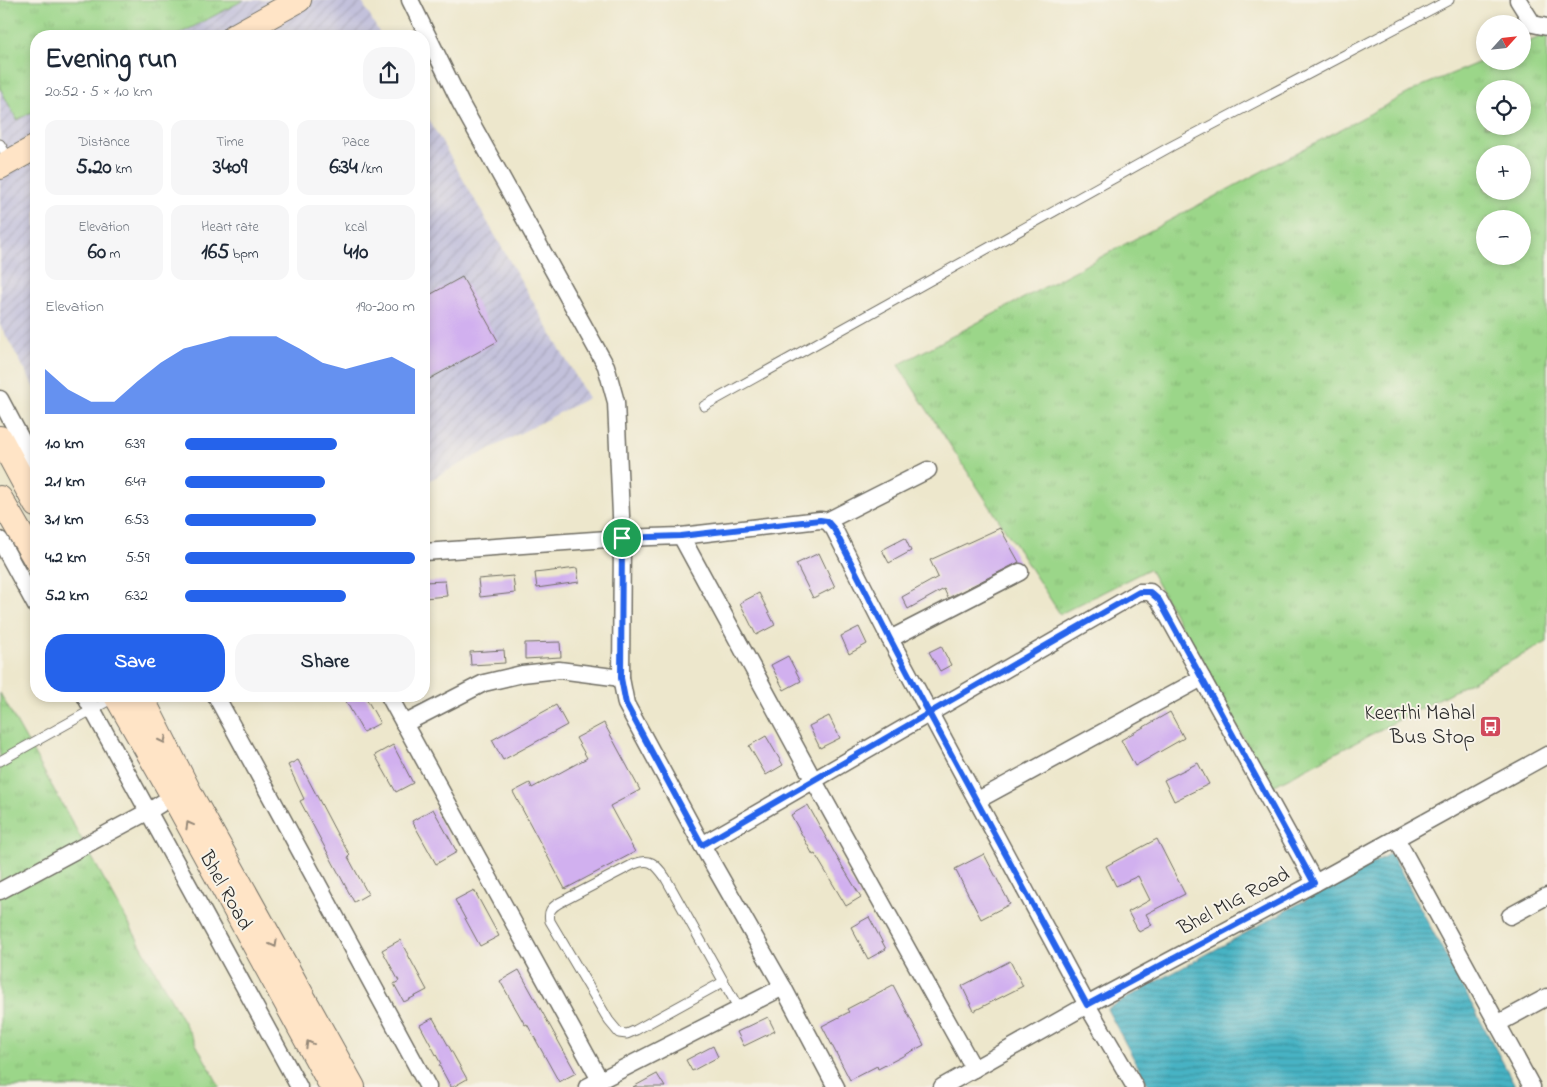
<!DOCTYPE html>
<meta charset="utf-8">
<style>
body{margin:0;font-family:"Indie Flower",sans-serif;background:#f6f6f7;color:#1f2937;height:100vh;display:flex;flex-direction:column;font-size:19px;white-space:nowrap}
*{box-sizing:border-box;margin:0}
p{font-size:16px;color:#747a83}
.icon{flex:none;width:28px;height:28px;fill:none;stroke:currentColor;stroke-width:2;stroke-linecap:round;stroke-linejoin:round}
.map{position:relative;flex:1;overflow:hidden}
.side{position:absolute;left:30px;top:30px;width:400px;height:672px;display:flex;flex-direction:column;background:#fff;border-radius:20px;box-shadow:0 2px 8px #0003}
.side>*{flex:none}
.needle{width:32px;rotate:63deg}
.tools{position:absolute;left:1476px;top:15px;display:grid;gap:10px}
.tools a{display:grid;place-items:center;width:55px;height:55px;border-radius:50%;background:#fff;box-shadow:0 2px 8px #0003;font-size:25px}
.pin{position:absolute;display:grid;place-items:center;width:42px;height:42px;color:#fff;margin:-21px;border:2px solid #fff;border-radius:50%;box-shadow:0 1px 5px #0007}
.round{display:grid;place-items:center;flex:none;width:52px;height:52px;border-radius:20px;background:#f6f6f7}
.overview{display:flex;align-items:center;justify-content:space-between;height:85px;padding:0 15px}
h1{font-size:28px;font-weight:800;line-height:38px}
.figures{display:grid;grid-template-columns:repeat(3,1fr);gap:8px;height:85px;padding:5px 15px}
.figures div{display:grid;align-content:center;border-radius:12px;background:#f6f6f7;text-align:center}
.figures b{font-size:21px;font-weight:800}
.figures small{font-size:14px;font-weight:400}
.figures p{font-size:14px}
.chart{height:140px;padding:10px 15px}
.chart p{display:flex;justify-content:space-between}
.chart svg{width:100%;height:90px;margin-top:5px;fill:#2563eb;opacity:.7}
.action{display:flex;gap:10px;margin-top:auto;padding:10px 15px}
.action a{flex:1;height:58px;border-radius:20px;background:#2563eb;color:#fff;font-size:20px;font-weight:800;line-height:58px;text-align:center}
.action a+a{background:#f6f6f7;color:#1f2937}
ul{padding:0 15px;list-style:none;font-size:16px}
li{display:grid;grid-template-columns:80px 60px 1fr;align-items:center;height:38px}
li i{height:12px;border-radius:6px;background:#2563eb}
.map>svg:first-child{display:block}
</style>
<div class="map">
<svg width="1547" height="1087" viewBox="0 0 1547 1087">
<defs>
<pattern id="industrial-furrows" width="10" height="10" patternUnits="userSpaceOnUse" patternTransform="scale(1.25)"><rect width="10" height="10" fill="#c3c1db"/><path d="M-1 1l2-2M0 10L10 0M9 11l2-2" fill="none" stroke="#a8a6bc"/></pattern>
<pattern id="grass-tufts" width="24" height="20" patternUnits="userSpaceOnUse" patternTransform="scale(1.25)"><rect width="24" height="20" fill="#9bd689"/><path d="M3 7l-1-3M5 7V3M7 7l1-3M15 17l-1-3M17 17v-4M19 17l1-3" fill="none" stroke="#86b876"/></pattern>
<pattern id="water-rules" width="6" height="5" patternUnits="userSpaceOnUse" patternTransform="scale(1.25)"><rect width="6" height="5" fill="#47b3c4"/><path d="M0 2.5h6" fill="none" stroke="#3b929f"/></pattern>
</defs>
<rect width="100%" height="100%" fill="#f7f3e8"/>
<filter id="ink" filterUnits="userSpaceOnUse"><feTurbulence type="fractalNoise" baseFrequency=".02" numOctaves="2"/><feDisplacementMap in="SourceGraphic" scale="10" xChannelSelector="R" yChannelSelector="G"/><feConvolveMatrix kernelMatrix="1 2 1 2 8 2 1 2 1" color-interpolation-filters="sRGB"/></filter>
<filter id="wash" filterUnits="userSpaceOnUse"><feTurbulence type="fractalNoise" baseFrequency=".0096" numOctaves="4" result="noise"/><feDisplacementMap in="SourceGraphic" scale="20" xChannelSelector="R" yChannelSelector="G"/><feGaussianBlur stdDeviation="1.12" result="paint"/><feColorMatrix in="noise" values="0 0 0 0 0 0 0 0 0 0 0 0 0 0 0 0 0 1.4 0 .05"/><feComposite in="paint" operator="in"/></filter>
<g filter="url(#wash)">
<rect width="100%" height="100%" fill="#ede7cc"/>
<g fill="url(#industrial-furrows)">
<path d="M 0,0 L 361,0 L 381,36 L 36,36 L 36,390 L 0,325 Z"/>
<path d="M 424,111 L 588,398 L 424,483 Z"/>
</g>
<g fill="url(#grass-tufts)" stroke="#63805a" fill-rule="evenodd">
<path d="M 0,0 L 244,0 L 176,36 L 36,36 L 36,110 L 17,120 L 0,88 Z"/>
<path d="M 1547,34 L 1547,642 L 1271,787 L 1149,569 L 1060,614 L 898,365 L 1422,86 L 1485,60 L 1485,61 L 1522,61 L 1523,44 ZM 1485,89 L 1522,89 L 1522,126 L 1485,126 ZM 1485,154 L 1522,154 L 1522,191 L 1485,191 ZM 1485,219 L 1522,219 L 1522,256 L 1485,256 Z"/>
<path d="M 0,693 L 220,1087 L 0,1087 Z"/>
</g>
<path fill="url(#water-rules)" stroke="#396f78" d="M 1391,853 L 1516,1087 L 1149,1087 L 1107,1009 Z"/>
<g id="blocks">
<g fill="#d1b0ef">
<path d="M 462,277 L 498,341 L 424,382 L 424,298 Z"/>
<path d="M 1000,528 L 1019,562 L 948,598 L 944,589 L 908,609 L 902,597 L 938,577 L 930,560 Z"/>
<path d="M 905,538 L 911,551 L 889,563 L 882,550 Z"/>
<path d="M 819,553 L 835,587 L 813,598 L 796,564 Z"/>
<path d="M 577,568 L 579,582 L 537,588 L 535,573 Z"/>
<path d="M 513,576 L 515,593 L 480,597 L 478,579 Z"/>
<path d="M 445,581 L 447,596 L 424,598 L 424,582 Z"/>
<path d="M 759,593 L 775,625 L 756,635 L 740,603 Z"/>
<path d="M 859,627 L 867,644 L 849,654 L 841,636 Z"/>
<path d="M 560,642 L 561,657 L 525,659 L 525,643 Z"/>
<path d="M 941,646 L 951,665 L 940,671 L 929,652 Z"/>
<path d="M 504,650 L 505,663 L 471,665 L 470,652 Z"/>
<path d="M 788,656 L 801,681 L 784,690 L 771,665 Z"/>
<path d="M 343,696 L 365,696 L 380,723 L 363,732 Z"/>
<path d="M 556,705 L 567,725 L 503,760 L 492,740 Z"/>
<path d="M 1170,712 L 1184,738 L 1135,766 L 1121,740 Z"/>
<path d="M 829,716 L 840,738 L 820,748 L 809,726 Z"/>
<path d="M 604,723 L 640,790 L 610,806 L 635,852 L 565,889 L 513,792 L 530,783 L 532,788 L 587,758 L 576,738 Z"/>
<path d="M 766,736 L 783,765 L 766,775 L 749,746 Z"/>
<path d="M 393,745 L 413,783 L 396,792 L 375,755 Z"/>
<path d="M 298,760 L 337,834 L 350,855 L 348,857 L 368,894 L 354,902 L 300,801 L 304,799 L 288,765 Z"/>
<path d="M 1198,763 L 1209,784 L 1174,801 L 1164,780 Z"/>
<path d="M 808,805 L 839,861 L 861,897 L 846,906 L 815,854 L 813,855 L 791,815 Z"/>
<path d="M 433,809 L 457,852 L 436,864 L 412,821 Z"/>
<path d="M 1157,839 L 1185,894 L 1146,914 L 1152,925 L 1139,932 L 1128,912 L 1150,900 L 1138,876 L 1116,886 L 1106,866 Z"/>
<path d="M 984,854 L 1010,904 L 981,919 L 955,869 Z"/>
<path d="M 474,890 L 499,936 L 480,946 L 455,900 Z"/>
<path d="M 869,917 L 886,949 L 868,959 L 851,927 Z"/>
<path d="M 400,940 L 427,990 L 404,1002 L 394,984 L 399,981 L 382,950 Z"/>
<path d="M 1010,961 L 1023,986 L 974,1011 L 962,986 Z"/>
<path d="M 519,970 L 576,1073 L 559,1082 L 527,1024 L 525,1025 L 500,981 Z"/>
<path d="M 893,985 L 924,1045 L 878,1069 L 877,1066 L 850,1080 L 822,1026 L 849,1012 L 847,1009 Z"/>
<path d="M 768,1017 L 775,1031 L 744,1046 L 737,1032 Z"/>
<path d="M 433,1018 L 467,1079 L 453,1087 L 451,1087 L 439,1065 L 441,1064 L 420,1025 Z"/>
<path d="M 713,1046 L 718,1057 L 692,1071 L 686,1060 Z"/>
<path d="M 657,1074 L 665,1087 L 633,1087 Z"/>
</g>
</g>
</g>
<g filter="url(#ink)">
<use href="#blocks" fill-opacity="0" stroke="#6f6d63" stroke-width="1"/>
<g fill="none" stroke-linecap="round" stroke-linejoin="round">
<defs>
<g id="lane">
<path d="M 1483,48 L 1485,47"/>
<path d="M 0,144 L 10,161"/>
<path d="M 704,406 L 1170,147 L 1449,0"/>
<path d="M 0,761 L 115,697"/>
<path d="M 723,982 L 636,1030 L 627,1034 L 619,1033 L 609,1021 L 550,921 C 548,911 551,908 559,903 L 634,864 C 650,858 655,863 665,877 L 739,1009"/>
</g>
<g id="street">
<path d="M 410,0 L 461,104 L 606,366 L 616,402 L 622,538 L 621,678 L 626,704 L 702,845 L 783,987 L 836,1087"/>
<path d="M 1518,0 L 1533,24 L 1547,27"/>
<path d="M 0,399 L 36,467"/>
<path d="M 827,521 L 928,470"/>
<path d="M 681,536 L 814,781 L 974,1069"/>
<path d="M 0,540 L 36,606"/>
<path d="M 424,552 L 622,538 L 681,536 L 820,520 L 827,521 L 834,529 L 890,639 L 1087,1005 L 1135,1087"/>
<path d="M 890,639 L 1020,572"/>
<path d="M 85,696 L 299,1087"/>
<path d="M 216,696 L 428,1087"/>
<path d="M 389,696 L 600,1080"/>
<path d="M 404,724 L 484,683 L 522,674 L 559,670 L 621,678"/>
<path d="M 978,800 L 1202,678"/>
<path d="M 1396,838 L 1532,1087"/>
<path d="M 702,845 L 1139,592 L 1150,592 L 1159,600 L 1315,883"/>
<path d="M 0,891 L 149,811 L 173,796"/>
<path d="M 1510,916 L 1547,896"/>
<path d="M 1497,1024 L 1547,997"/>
<path d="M 587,1087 L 783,987"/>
<path d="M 942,1087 L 1087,1005 L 1315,883 L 1547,755"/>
</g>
<g id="secondary">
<path d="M 234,36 L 299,0"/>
<path d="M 0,167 L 36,147"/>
<path d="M 0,438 L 36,505"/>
<path d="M 0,498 L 36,560"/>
<path d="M 116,696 L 173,796 L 332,1087"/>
<path d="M 141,696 L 192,797 L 353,1087"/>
</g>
</defs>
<use href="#lane" stroke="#6f6d63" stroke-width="11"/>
<use href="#street" stroke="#6f6d63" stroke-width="19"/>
<use href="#secondary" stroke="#6f6d63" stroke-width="26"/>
<use href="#lane" stroke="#fff" stroke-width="9"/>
<use href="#street" stroke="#fff" stroke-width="16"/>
<use href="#secondary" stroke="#ffe4c6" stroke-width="24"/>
</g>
<defs><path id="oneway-chevron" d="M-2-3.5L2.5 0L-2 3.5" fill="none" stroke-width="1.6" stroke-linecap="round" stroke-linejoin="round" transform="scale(1.25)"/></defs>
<g stroke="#958878">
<use href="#oneway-chevron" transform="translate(163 740) rotate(63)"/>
<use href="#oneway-chevron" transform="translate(189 825) rotate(-119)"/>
<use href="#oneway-chevron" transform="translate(274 944) rotate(61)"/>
<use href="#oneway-chevron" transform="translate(309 1044) rotate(-119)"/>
</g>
</g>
<g fill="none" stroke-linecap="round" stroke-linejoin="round" filter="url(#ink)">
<defs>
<path id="route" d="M 622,538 L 621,678 L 626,704 L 702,845 L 929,713 L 1087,1005 L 1314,883 L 1159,600 L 1150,592 L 1139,592 L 929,713 L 890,639 L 834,529 L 827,521 L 820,520 L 681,536 L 622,538"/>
</defs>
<use href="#route" stroke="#fff" stroke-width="10"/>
<use href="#route" stroke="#2563eb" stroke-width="6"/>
</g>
<defs>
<symbol id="bus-square" viewBox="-11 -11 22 22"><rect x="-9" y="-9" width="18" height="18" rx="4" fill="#d1495b" stroke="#f7f3e8"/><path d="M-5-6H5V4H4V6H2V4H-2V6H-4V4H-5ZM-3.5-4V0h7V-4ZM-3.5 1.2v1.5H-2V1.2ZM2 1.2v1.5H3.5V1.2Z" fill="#fff"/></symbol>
</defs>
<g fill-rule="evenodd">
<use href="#bus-square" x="1478" y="714" width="25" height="25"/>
</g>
<g text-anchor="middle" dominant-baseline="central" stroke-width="4" stroke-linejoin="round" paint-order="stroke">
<g font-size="21" fill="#2b2b2b" stroke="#f7f3e8" text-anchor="end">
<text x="1475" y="714">Keerthi Mahal<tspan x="1475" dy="24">Bus Stop</tspan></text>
</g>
<g font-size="21" fill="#2b2b2b" stroke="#f7f3e8">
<text transform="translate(225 891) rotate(61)">Bhel Road</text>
<text transform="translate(1234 902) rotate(-28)">Bhel MIG Road</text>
</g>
</g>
</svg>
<div class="tools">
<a><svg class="needle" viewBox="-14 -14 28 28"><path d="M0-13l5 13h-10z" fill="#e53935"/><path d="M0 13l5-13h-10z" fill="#747a83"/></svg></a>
<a><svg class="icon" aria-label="locate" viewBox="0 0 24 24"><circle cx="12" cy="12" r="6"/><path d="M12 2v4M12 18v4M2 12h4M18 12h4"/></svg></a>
<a>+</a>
<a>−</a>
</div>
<div class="pin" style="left:622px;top:538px;background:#1e9e55"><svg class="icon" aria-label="arrive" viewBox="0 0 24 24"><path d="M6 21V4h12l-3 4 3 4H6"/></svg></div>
<section class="side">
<div class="overview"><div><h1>Evening run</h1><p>20:52 · 5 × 1.0 km</p></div><a class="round"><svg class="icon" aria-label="share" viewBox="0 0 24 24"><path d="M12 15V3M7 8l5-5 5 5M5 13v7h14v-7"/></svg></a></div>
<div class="figures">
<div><p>Distance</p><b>5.20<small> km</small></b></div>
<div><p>Time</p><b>34:09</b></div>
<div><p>Pace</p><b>6:34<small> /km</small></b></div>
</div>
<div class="figures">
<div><p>Elevation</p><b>60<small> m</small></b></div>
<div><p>Heart rate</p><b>165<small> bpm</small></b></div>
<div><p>kcal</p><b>410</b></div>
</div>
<div class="chart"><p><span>Elevation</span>190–200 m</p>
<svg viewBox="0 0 160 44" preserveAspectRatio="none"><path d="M0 44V22L10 32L20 38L30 38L40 28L50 19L60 12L70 9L80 6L90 6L100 6L110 12L120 19L130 22L140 19L150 16L160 22V44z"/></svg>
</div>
<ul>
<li><b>1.0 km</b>6:39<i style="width:66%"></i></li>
<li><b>2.1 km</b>6:47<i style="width:61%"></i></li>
<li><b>3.1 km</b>6:53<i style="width:57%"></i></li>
<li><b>4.2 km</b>5:59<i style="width:100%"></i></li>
<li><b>5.2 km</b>6:32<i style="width:70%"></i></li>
</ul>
<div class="action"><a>Save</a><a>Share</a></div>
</section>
</div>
